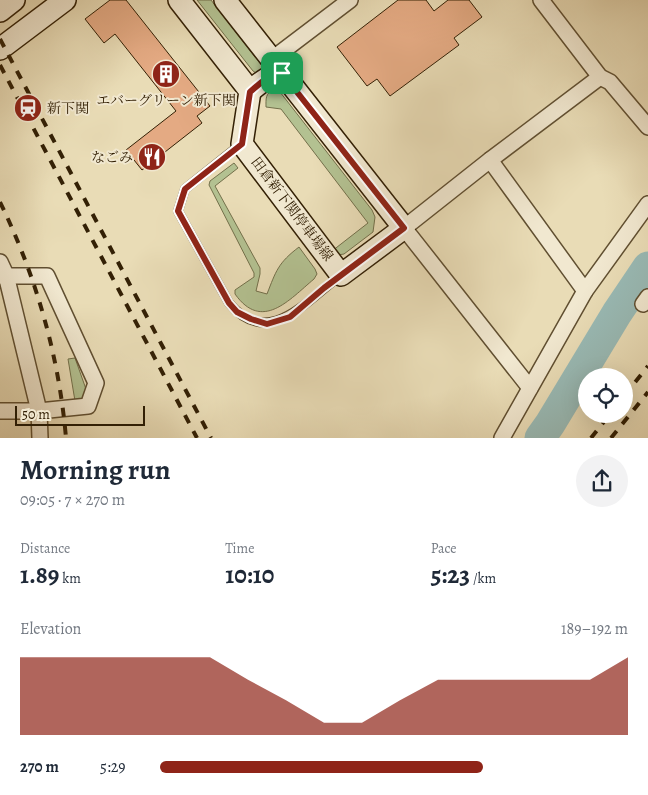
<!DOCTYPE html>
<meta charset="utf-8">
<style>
body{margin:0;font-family:Alegreya,"Noto Serif JP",serif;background:#f2f2f3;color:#1f2937;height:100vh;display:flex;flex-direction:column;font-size:19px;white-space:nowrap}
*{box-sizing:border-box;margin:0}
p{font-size:16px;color:#747a83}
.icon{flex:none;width:28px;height:28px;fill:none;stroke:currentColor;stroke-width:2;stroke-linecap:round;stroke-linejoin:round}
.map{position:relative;height:438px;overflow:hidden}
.details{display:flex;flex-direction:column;background:#fff;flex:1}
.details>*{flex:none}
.tools{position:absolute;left:578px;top:368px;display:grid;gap:10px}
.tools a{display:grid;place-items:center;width:55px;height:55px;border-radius:50%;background:#fff;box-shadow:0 5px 20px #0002;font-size:25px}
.scale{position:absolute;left:15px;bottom:12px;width:130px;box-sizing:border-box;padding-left:5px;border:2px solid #332005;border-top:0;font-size:14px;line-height:18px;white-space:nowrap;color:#332005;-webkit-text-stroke:4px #f1e8d0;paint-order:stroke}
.pin{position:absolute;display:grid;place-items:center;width:42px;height:42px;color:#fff;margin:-21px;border-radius:10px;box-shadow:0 2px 8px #0006}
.round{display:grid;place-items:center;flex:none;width:52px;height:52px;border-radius:26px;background:#f2f2f3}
.headline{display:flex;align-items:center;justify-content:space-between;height:85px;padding:0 20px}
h1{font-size:28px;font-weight:700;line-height:38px}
.metrics{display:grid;grid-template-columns:repeat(3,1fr);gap:8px;height:85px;padding:5px 20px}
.metrics div{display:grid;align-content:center}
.metrics b{font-size:25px;font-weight:700}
.metrics small{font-size:14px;font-weight:400}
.metrics p{font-size:14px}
.chart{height:140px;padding:10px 20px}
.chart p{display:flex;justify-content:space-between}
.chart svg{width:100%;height:90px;margin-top:5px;fill:#8f2418;opacity:.7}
ul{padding:0 20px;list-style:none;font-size:16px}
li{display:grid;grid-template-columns:80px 60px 1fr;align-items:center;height:38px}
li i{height:12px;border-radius:6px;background:#8f2418}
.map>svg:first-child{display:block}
</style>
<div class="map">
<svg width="648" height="438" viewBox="0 0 648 438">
<rect width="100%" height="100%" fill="#e9dcb6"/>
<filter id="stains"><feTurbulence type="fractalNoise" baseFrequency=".004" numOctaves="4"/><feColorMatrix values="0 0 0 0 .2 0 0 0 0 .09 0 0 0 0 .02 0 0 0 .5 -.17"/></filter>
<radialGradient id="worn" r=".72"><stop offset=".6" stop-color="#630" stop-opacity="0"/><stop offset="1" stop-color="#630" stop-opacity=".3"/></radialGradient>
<g fill="#b3c191" stroke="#73704b">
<path d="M 197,0 L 211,0 L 262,66 L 262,69 L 256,73 L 253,71 Z"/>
<path d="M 274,90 L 280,92 L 372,210 L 375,217 L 373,232 L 344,254 L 338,255 L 332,251 L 368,223 L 281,109 L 266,107 C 266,99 265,93 274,90 Z"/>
<path d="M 234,163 L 238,168 L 215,186 L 260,268 L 260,274 L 256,291 L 267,294 C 276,271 278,263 299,247 L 315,269 L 317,274 L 314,279 C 289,300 262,332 235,294 L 235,290 L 254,277 L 254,273 L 209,185 L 210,181 Z"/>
<path d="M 75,358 L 87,392 L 83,401 L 75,401 L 68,359 Z"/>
</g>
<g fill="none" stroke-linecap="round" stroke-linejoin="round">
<path stroke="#99bab5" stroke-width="31" d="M 540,438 L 550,424 L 617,313 L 648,267"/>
</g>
<g fill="#e4aa83" stroke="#332005">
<path d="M 110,0 L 126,0 L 210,106 L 197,116 L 202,123 L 142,170 L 126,150 L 176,111 L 115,34 L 104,43 L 85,19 Z"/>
<path d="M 398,0 L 426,0 L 434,11 L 448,0 L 469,0 L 482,17 L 454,38 L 459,45 L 390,96 L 377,79 L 367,86 L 337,47 Z"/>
</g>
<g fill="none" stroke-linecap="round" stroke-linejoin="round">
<defs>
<path id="service" d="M 240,145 L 185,189 L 178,211 L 229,303 C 268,350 306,301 340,276"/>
<g id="minor">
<path d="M 541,0 L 600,77 L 610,82 L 648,127"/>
<path d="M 271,60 L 350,0"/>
<path d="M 490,160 L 585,291"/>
<path d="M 0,262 L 6,275 L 39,411 L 40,438"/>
<path d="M 0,276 L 47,276 L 96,383 L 88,406 L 39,411 L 0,411"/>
<path d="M 643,304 L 648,297"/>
<path d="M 530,388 L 404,228 L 490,160 L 600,77"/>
<path d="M 502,438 L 585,291 L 648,204"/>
</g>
<g id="secondary">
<path d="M 179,0 L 250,91 L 242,144 L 341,275 L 404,228 L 225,0"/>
<path d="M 0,11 L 14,0"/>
<path d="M 0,49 L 65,0"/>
<path d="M 250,91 C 260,83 269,75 282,73"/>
</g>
</defs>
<use href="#service" stroke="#604f31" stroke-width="10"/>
<use href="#minor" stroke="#604f31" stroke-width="18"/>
<use href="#secondary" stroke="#332005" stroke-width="24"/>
<use href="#service" stroke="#f1e8d0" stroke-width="8"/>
<use href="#minor" stroke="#f1e8d0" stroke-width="15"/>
<use href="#secondary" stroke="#f1e8d0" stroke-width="21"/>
<g stroke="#332005" stroke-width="4" stroke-dasharray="9 9" stroke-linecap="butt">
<path d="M 0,39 L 211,438"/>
<path d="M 0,65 L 197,438"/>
<path d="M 0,202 C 36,276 59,356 66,438"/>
<path d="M 624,396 L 648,366"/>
<path d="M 591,438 L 610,414"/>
<path d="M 611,438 L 648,392"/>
</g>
</g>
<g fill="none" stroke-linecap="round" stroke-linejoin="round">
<defs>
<path id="route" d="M 282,73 L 404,228 L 324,288 L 290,317 L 267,324 L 251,319 L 237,312 L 229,303 L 178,211 L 185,189 L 242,144 L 250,92 C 260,83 269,75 282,73 Z"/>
</defs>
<use href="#route" stroke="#fff" stroke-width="10"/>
<use href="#route" stroke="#8f2418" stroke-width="6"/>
</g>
<defs>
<symbol id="building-disc" viewBox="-11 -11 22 22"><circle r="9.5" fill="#8f2418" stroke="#f1e8d0"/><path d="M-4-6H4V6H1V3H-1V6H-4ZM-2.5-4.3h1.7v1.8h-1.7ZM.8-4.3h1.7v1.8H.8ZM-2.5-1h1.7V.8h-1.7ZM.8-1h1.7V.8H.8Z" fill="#fff"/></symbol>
<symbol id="station-disc" viewBox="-11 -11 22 22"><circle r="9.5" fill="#8f2418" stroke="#f1e8d0"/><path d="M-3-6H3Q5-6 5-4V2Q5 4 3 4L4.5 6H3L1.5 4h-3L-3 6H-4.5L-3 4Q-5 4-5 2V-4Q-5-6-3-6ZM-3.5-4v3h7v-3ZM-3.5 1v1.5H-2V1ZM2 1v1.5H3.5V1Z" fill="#fff"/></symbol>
<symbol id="restaurant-disc" viewBox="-11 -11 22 22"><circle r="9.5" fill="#8f2418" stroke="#f1e8d0"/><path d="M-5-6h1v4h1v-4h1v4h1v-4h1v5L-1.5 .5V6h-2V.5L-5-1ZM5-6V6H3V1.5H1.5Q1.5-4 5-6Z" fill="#fff"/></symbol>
</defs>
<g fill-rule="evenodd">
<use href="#building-disc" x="150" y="58" width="32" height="32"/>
<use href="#station-disc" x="12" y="92" width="32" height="32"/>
<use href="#restaurant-disc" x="136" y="141" width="32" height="32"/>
</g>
<g text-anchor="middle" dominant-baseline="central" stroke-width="4" stroke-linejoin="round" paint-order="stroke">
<g font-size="14" fill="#332005" stroke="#f1e8d0">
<text x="166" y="100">エバーグリーン新下関</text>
<text x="47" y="108" text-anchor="start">新下関</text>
<text x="133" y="157" text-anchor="end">なごみ</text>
</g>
<g font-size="14" fill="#332005" stroke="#f1e8d0">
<text transform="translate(292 209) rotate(53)">田倉新下関停車場線</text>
</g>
</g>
<rect width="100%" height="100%" filter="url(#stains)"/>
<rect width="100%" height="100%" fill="url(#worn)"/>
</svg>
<div class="tools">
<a><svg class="icon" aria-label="locate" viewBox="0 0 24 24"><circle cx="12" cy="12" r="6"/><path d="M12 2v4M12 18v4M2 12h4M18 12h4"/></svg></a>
</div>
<div class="scale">50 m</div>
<div class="pin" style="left:282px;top:73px;background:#1e9e55"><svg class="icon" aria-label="arrive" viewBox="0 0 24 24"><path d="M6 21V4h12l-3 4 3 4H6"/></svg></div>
</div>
<section class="details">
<div class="headline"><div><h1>Morning run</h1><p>09:05 · 7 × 270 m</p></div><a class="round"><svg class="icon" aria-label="share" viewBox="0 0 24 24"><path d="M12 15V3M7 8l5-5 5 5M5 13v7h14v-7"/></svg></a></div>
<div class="metrics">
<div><p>Distance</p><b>1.89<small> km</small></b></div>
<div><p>Time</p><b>10:10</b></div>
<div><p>Pace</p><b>5:23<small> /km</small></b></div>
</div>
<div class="chart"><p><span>Elevation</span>189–192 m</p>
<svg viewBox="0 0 160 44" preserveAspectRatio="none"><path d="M0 44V6L10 6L20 6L30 6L40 6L50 6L60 17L70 27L80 38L90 38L100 27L110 17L120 17L130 17L140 17L150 17L160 6V44z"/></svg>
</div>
<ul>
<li><b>270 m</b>5:29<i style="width:69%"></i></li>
</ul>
</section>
